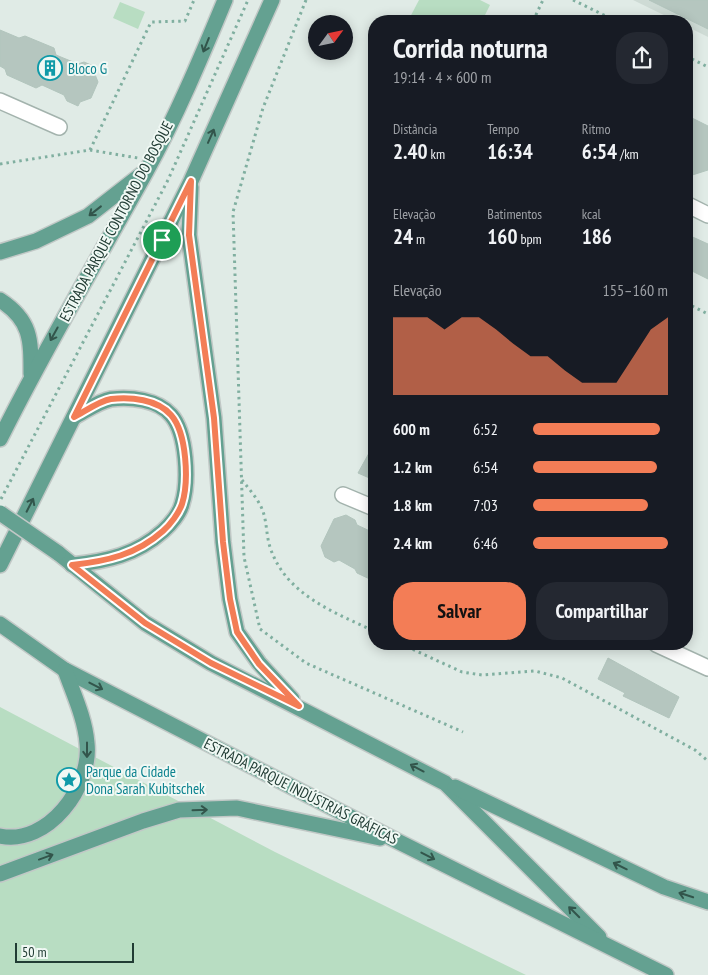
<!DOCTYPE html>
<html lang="pt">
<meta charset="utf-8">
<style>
body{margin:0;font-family:"PT Sans Narrow",sans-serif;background:#242831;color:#f1f3f6;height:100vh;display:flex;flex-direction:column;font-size:19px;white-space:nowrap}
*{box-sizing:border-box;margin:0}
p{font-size:16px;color:#9ea1a6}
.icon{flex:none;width:28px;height:28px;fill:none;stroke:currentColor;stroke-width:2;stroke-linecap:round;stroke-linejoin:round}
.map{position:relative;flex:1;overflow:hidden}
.drawer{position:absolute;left:368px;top:15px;width:325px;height:635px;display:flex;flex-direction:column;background:#171b24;border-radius:20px;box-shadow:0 2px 12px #0003}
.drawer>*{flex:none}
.needle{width:32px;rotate:57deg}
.buttons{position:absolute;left:308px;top:15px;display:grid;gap:10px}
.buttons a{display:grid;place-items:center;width:45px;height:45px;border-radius:50%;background:#171b24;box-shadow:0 2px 12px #0003;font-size:25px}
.scale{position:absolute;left:15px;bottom:12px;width:119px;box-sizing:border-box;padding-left:5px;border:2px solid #213c34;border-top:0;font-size:14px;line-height:18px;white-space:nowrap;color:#213c34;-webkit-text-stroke:4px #f0f8f4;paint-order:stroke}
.pin{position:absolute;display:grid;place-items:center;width:42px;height:42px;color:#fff;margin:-21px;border:2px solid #fff;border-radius:50%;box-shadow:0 1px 5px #0007}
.round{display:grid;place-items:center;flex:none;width:52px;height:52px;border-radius:20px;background:#242831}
.summary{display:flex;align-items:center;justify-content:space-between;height:85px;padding:0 25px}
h1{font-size:28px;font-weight:700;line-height:38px}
.metrics{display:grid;grid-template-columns:repeat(3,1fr);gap:8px;height:85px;padding:5px 25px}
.metrics div{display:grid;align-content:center}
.metrics b{font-size:21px;font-weight:700}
.metrics small{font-size:14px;font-weight:400}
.metrics p{font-size:14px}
.chart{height:140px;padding:10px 25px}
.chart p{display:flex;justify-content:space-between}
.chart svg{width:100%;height:90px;margin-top:5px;fill:#f37d56;opacity:.7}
.button{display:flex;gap:10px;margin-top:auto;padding:10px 25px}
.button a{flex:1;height:58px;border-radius:20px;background:#f37d56;color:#111;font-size:20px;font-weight:700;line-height:58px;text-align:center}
.button a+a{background:#242831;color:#f1f3f6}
ul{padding:0 25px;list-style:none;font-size:16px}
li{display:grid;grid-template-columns:80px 60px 1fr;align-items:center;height:38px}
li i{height:12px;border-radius:6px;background:#f37d56}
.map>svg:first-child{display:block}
</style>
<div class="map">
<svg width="708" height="975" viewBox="0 0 708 975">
<rect width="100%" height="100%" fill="#e0ebe6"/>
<path fill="#cedbd5" d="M 633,0 L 708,0 L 708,37 L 686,26 L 686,21 L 676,21 Z"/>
<g fill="#b8ddc2">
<path d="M 419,0 L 480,0 L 490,5 L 482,21 L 408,21 Z"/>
<path d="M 120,2 L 145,12 L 138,29 L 113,18 Z"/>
<path d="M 0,707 L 275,852 L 526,975 L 0,975 Z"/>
</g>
<g fill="#b5c6bf" stroke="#b2c5bd">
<path d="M 649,0 L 708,0 L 708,29 Z"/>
<path d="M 0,30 L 19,38 L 25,36 L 54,48 L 56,55 L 78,64 L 84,62 L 96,67 L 94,72 L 98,82 L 91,98 L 80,102 L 78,106 L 67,101 L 64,95 L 42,85 L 36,88 L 7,75 L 5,69 L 0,66 Z"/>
<path d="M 686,115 L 708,126 L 708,170 L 686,177 L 686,173 L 694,160 L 686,156 Z"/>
<path d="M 686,234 L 708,244 L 708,279 L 686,268 Z"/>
<path d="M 374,444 L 374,480 L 358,473 Z"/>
<path d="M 346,515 L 355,520 L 357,525 L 374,533 L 374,581 L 357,573 L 355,569 L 339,560 L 334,562 L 325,557 L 321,546 L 334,519 Z"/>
<path d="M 608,658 L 679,697 L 669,718 L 623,696 L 625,693 L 598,679 Z"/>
</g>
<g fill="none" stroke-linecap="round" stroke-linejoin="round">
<defs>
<g id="street">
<path d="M 0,101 L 59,127"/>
<path d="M 686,204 L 708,215"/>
<path d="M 343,495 L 374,508"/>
<path d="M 656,644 L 708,668"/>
</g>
<g id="primary">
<path d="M 191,187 L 189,235 L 214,418 L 223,542 L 230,599 L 237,632 L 259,663 L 292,699"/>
<path d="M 0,252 L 36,241 L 88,216 L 142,174"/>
<path d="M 0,300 C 31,320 31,339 31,374"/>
<path d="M 0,439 C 45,348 97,261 146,172 C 176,117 201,58 225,0"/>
<path d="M 58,553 L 145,623 L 211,663 L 445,783 L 599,937"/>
<path d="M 0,565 L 191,181 L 272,0"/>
<path d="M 72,565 C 107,561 136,555 163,531 C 170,525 180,513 182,504 C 189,482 187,433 171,415 C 157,399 131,397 111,399 C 99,401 84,412 74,417"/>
<path d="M 0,624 L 65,670 L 399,842 L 666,975"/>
<path d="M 455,787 L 664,887 L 708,902"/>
<path d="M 0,836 C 48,846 92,786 87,743 C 85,718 73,693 65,670"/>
<path d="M 0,874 L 143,821 L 179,810 L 237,808 L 380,838"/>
</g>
</defs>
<use href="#street" stroke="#a3b3ad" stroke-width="18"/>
<use href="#primary" stroke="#c1c8c6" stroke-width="18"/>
<g stroke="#80afa0" stroke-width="3" stroke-dasharray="2.5 4" stroke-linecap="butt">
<path d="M 306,0 L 263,108 L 233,212 L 244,557 L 260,629 L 306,663 L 463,732"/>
<path d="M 573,0 L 616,21"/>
<path d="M 533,21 L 543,0"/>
<path d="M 686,56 L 708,67"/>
<path d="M 90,150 L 151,22 L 185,21 L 194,0"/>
<path d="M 0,164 L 90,150 L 138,158"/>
<path d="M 686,303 L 708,314"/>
<path d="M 242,480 C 249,489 258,499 262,509 C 267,520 266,535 270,547 C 285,594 333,612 374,631"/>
<path d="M 1,499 L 168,180 L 248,0"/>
<path d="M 401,644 L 462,672 L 482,675 L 535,671 L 562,678 L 695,750 L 708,761"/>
</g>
<use href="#street" stroke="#fff" stroke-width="15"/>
<use href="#primary" stroke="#64a191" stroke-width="15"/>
<defs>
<path id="primary-bridge" d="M 0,513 L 58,553"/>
</defs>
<use href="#primary-bridge" stroke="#c1c8c6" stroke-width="18" stroke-linecap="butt"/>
<use href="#primary-bridge" stroke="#64a191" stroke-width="15"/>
</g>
<defs><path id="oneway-shaft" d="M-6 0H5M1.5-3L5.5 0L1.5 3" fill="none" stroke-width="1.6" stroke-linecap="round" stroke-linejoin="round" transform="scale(1.25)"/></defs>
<g stroke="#32554b">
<use href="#oneway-shaft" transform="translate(206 45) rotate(112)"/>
<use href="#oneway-shaft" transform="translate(211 136) rotate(-66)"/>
<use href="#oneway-shaft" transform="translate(95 211) rotate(142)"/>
<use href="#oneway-shaft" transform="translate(54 334) rotate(119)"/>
<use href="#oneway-shaft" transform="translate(30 505) rotate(-63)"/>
<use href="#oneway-shaft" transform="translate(96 686) rotate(27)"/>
<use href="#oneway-shaft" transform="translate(87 750) rotate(90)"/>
<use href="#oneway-shaft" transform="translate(417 768) rotate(-152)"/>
<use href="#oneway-shaft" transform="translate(200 810) rotate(-2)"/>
<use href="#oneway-shaft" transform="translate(428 856) rotate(27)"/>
<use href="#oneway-shaft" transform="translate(46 857) rotate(-20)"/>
<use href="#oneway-shaft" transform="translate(620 866) rotate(-154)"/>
<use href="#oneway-shaft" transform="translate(686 895) rotate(-162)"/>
<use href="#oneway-shaft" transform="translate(574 912) rotate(-135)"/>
</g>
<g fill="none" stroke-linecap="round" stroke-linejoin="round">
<defs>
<path id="route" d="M 191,181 L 189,235 L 214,418 L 223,542 L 230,599 L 237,632 L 259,664 L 299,706 L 211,663 L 145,623 L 72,565 C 107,561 136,555 163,531 C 170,525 179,513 182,504 C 189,482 187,433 171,415 C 157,399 131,397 111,399 C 99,401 84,412 74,417 Z"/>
</defs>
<use href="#route" stroke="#fff" stroke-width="10"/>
<use href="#route" stroke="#f37d56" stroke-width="6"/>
</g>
<defs>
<symbol id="building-ring" viewBox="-11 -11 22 22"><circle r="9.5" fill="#f0f8f4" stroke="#0f9aa8" stroke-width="1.5"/><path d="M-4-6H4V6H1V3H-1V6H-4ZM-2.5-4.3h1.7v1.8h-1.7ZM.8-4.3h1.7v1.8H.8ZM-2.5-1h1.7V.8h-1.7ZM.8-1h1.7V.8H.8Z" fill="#0f9aa8"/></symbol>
<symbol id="sight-ring" viewBox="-11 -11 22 22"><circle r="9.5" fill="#f0f8f4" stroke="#0f9aa8" stroke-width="1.5"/><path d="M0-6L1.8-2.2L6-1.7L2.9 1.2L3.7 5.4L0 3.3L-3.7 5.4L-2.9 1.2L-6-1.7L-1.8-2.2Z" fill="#0f9aa8"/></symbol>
</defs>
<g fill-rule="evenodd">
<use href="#building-ring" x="36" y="54" width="28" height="28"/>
<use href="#sight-ring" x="55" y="766" width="28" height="28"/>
</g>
<g text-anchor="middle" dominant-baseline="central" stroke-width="4" stroke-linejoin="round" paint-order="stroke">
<g font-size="15" fill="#0d838f" stroke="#f0f8f4" text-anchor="start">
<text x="68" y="68">Bloco G</text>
<text x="86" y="771">Parque da Cidade<tspan x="86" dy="17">Dona Sarah Kubitschek</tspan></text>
</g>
<g font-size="15" fill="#213c34" stroke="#f0f8f4">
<text transform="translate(116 221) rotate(-62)">ESTRADA PARQUE CONTORNO DO BOSQUE</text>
<text transform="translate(301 791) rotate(27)">ESTRADA PARQUE INDÚSTRIAS GRÁFICAS</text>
</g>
</g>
</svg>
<div class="buttons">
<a><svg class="needle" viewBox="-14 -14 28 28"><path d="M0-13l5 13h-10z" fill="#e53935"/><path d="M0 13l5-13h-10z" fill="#9ea1a6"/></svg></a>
</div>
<div class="scale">50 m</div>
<div class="pin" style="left:162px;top:240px;background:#1e9e55"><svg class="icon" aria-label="arrive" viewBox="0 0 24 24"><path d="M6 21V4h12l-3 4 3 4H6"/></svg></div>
<section class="drawer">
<div class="summary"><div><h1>Corrida noturna</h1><p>19:14 · 4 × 600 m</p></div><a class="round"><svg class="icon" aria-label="share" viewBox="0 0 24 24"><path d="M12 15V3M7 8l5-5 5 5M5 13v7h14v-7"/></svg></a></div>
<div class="metrics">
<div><p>Distância</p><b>2.40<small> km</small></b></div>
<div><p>Tempo</p><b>16:34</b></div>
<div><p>Ritmo</p><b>6:54<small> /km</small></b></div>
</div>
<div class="metrics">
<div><p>Elevação</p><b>24<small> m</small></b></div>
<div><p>Batimentos</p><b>160<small> bpm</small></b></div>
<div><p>kcal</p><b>186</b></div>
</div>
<div class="chart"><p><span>Elevação</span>155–160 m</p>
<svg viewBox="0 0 160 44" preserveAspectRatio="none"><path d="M0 44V6L10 6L20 6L30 12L40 6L50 6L60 12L70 19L80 25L90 25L100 32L110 38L120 38L130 38L140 25L150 12L160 6V44z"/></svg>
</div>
<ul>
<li><b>600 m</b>6:52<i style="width:94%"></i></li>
<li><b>1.2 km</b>6:54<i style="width:92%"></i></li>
<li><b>1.8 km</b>7:03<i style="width:85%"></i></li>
<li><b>2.4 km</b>6:46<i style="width:100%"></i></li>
</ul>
<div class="button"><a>Salvar</a><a>Compartilhar</a></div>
</section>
</div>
